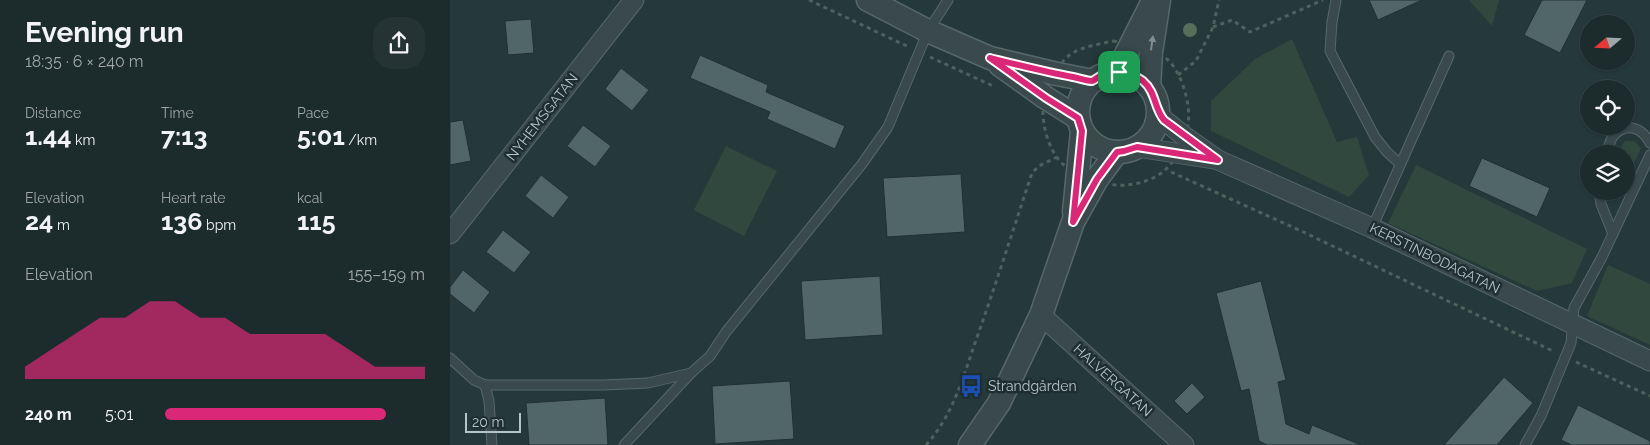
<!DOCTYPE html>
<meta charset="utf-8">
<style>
body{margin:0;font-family:Raleway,sans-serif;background:#253334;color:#f1f3f6;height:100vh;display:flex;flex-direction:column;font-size:19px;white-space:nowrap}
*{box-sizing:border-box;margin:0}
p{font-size:16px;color:#a0a7a9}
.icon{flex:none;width:28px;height:28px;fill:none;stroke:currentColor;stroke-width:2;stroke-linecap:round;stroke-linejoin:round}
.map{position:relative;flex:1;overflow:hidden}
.panel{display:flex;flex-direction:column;background:#1c2b2c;width:450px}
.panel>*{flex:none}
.needle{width:32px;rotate:251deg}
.fabs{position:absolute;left:1130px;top:15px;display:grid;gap:10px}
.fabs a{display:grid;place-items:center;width:55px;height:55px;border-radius:50%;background:#1c2b2c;box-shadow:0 1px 4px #0004,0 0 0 1px #3a4748;font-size:25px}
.scale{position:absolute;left:15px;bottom:12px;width:56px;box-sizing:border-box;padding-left:5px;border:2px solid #b5c4c7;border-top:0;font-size:14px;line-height:18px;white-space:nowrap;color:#b5c4c7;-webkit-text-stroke:4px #1e2e31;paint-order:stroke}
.pin{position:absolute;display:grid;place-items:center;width:42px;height:42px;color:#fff;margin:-21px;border-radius:10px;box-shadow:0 2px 8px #0006}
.round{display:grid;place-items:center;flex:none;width:52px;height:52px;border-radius:20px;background:#253334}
.overview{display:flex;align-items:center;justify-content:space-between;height:85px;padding:0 25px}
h1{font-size:28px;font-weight:700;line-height:38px}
.stats{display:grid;grid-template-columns:repeat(3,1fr);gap:8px;height:85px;padding:5px 25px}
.stats div{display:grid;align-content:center}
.stats b{font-size:25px;font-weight:700}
.stats small{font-size:14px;font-weight:400}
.stats p{font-size:14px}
.chart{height:140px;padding:10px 25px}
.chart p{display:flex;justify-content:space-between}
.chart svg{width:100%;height:90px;margin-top:5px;fill:#db2777;opacity:.7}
ul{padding:0 25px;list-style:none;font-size:16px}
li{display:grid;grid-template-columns:80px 60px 1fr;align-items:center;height:38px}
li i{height:12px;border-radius:6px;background:#db2777}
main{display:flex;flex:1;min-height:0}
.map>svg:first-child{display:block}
</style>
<main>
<section class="panel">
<div class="overview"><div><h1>Evening run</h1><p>18:35 · 6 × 240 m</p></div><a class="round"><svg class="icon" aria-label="share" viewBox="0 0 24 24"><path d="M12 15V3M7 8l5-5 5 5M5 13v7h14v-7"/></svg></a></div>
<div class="stats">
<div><p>Distance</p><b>1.44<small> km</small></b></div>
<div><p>Time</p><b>7:13</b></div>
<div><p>Pace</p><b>5:01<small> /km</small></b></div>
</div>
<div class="stats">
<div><p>Elevation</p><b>24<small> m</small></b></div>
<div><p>Heart rate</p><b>136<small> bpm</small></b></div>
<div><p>kcal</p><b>115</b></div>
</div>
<div class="chart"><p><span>Elevation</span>155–159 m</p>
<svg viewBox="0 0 160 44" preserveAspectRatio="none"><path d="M0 44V38L10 30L20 22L30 14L40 14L50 6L60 6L70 14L80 14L90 22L100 22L110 22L120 22L130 30L140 38L150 38L160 38V44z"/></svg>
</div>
<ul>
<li><b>240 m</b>5:01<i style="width:85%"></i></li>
</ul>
</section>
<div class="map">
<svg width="1200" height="445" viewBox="0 0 1200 445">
<rect width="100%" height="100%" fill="#25393b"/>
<g fill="#30483d">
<path d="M 1019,0 L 1049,0 L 1042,26 Z"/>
<path d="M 842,39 L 887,142 L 907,137 L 919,175 L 899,197 L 761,131 L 761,101 L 805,59 Z"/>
<path d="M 1175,141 L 1184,141 L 1191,148 L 1176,182 L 1176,154 L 1167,154 Z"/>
<path d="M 276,146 L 327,171 L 294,236 L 244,210 Z"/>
<path d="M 966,165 L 1137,249 L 1122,283 L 1087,291 L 938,223 Z"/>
<path d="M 1158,265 L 1200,284 L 1200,345 L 1137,316 Z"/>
</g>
<g fill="#516669" stroke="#203033">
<path d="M 919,0 L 972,0 L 928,20 Z"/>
<path d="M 1092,0 L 1137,0 L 1110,53 L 1074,35 Z"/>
<path d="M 81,19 L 84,53 L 58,55 L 55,21 Z"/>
<path d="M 250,55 L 318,85 L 316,92 L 395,126 L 385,149 L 317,119 L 320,112 L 240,78 Z"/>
<path d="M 171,68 L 199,90 L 182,111 L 155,89 Z"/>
<path d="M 13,120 L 21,161 L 0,165 L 0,122 Z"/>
<path d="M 133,125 L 161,146 L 145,167 L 117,146 Z"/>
<path d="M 1032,158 L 1100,188 L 1087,217 L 1019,186 Z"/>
<path d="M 511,174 L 515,232 L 437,237 L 433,178 Z"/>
<path d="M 91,175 L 119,197 L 103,218 L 75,196 Z"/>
<path d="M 53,230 L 81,252 L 64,273 L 36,252 Z"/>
<path d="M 13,270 L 40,292 L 24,313 L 0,294 L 0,287 Z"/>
<path d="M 430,276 L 433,335 L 355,340 L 351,281 Z"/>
<path d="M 811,281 L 836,380 L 828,382 L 836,424 L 859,434 L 862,425 L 911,445 L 817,445 L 809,441 L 799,389 L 791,391 L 766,293 Z"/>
<path d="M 1054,377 L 1083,403 L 1047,445 L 994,445 Z"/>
<path d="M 340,381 L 344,439 L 265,444 L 262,386 Z"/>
<path d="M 742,383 L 755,397 L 737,414 L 724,401 Z"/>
<path d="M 155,398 L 158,445 L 79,445 L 76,403 Z"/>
<path d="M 1128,405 L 1200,441 L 1200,445 L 1122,445 L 1111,440 Z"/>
</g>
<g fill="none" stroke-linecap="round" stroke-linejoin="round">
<defs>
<g id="service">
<path d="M 886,0 L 882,22 L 880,51 L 925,137 L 937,152 L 950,164"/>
<path d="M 1156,154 C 1158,148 1160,140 1164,135 C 1178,122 1192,128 1200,143"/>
<path d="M 1149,191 L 1151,204 L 1163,234"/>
<path d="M 922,228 L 999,56"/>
<path d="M 0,358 L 24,380 L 35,385 L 39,401 L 42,445"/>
<path d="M 35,385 L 153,385 L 198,383 L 241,373 L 260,356 L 276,332 L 412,164 L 438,127 L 478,31 L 498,0"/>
<path d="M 174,445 L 241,373"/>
<path d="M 1075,445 L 1091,416 L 1121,343 L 1124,308 L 1152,257 L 1200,155"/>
</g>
<g id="minor">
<path d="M 708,113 L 714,120 L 734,136 L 768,160 L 922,228 L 1200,361"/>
<path d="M 687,147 L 764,159"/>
<path d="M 0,234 L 184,0"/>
<path d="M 591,315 L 734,445"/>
</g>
<g id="tertiary">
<path d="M 418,0 L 478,31 L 540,58 L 607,74 L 643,81"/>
<path d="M 550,65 L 596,98 L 628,118"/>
<path d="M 662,72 L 671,64 L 701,5"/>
<circle cx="668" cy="112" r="40"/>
<path d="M 699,87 L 701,52 L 709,0"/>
<path d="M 624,212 L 632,131"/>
<path d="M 520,445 L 549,403 L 591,315 L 623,222 L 647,179 L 667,152"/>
</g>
</defs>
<use href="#service" stroke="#57676a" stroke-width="11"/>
<use href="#minor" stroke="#57676a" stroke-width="21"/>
<use href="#tertiary" stroke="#57676a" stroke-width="25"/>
<g stroke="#4e625c" stroke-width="3" stroke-dasharray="4 4" stroke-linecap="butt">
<path d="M 359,0 L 459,47"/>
<path d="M 763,27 L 782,20 L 800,32 L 873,0"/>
<path d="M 663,41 C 673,42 705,51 713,56 C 732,68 743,109 737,129 C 733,141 726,161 716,169 C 703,182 677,188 659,184 C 653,182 647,179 641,177 C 632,173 621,171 614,165 C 600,154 592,126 593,109 C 594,102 598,94 601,88 C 604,79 607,67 614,60 C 626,47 646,45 663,41 Z"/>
<path d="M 480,57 L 543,86"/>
<path d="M 728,75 L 746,61 L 763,27 L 769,0"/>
<path d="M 721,172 L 849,230 L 1105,352"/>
<path d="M 1126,362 L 1200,396"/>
<path d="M 476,445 C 503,415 512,380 525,343 C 545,287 563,230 582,173 L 589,166 L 607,157"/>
</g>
<use href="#service" stroke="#39494c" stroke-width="9"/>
<use href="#minor" stroke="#39494c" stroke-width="19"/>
<use href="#tertiary" stroke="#39494c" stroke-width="22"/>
</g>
<circle fill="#556f5b" cx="740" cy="30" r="7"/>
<defs><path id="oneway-solid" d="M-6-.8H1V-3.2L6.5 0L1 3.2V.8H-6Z" transform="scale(1.25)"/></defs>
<use fill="#7d8d90" href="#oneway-solid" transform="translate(702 43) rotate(-82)"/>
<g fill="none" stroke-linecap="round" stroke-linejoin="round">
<defs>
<path id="route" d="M 540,58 C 568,65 595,72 623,77 C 629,78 637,81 642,81 C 645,80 649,76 652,75 C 666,69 681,72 693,81 C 706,92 704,108 714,120 L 768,160 L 687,147 L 674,151 L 667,152 L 647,179 L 623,222 L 632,131 L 628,118 L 596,98 Z"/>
</defs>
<use href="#route" stroke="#fff" stroke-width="10"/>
<use href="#route" stroke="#db2777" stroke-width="6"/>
</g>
<defs>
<symbol id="bus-bare" viewBox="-9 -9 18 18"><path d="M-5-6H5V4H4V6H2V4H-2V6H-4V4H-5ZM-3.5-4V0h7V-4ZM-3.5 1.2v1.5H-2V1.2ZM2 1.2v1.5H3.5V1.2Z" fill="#1a4fb4" stroke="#1e2e31" stroke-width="2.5" paint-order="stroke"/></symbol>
</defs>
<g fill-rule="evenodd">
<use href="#bus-bare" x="505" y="370" width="32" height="32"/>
</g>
<g text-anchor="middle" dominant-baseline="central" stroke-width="5" stroke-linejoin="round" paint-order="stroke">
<g font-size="14" fill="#b5c4c7" stroke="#1e2e31">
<text transform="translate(92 117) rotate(-52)">NYHEMSGATAN</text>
<text transform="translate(985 258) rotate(26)">KERSTINBODAGATAN</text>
<text transform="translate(663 380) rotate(42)">HALVERGATAN</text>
</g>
<g font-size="14" fill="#b5c4c7" stroke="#1e2e31" text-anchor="start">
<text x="538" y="386">Strandgården</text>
</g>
</g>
</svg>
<div class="fabs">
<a><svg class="needle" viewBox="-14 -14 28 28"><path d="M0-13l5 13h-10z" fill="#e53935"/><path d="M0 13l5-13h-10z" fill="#a0a7a9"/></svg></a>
<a><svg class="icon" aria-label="locate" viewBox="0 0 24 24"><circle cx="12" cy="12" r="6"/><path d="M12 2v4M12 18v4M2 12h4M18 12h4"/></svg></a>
<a><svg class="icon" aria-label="layers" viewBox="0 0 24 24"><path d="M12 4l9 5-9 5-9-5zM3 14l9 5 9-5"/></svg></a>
</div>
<div class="scale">20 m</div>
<div class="pin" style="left:669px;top:72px;background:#1e9e55"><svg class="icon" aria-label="arrive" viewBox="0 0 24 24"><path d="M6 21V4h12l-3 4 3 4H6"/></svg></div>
</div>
</main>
